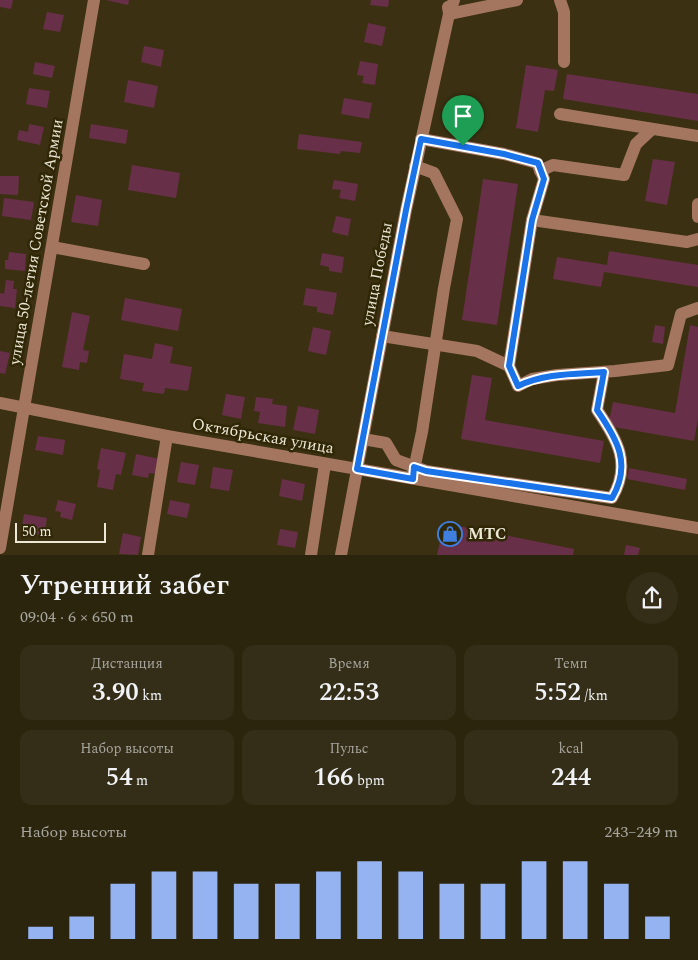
<!DOCTYPE html>
<html lang="ru">
<meta charset="utf-8">
<style>
body{margin:0;font-family:Spectral,serif;background:#342d17;color:#f1f3f6;height:100vh;display:flex;flex-direction:column;font-size:19px;white-space:nowrap}
*{box-sizing:border-box;margin:0}
p{font-size:16px;color:#a6a59e}
.icon{flex:none;width:28px;height:28px;fill:none;stroke:currentColor;stroke-width:2;stroke-linecap:round;stroke-linejoin:round}
.map{position:relative;height:555px;overflow:hidden}
.details{display:flex;flex-direction:column;background:#2c250e;flex:1}
.details>*{flex:none}
.scale{position:absolute;left:15px;bottom:12px;width:91px;box-sizing:border-box;padding-left:5px;border:2px solid #ede8d6;border-top:0;font-size:14px;line-height:18px;white-space:nowrap;color:#ede8d6;-webkit-text-stroke:4px #302707;paint-order:stroke}
.pin{position:absolute;display:grid;place-items:center;width:42px;height:42px;color:#fff;margin:-51px -21px;border-radius:50% 50% 50% 0;rotate:-45deg;box-shadow:0 0 5px #0007}
.pin .icon{rotate:45deg}
.round{display:grid;place-items:center;flex:none;width:52px;height:52px;border-radius:26px;background:#342d17}
.summary{display:flex;align-items:center;justify-content:space-between;height:85px;padding:0 20px}
h1{font-size:28px;font-weight:600;line-height:38px}
.metrics{display:grid;grid-template-columns:repeat(3,1fr);gap:8px;height:85px;padding:5px 20px}
.metrics div{display:grid;align-content:center;border-radius:12px;background:#342d17;text-align:center}
.metrics b{font-size:25px;font-weight:600}
.metrics small{font-size:14px;font-weight:400}
.metrics p{font-size:14px}
.chart{height:140px;padding:10px 20px}
.chart p{display:flex;justify-content:space-between}
.chart svg{width:100%;height:90px;margin-top:5px;stroke:#95b2f1;stroke-width:6}
.map>svg:first-child{display:block}
</style>
<div class="map">
<svg width="698" height="555" viewBox="0 0 698 555">
<rect width="100%" height="100%" fill="#3b3112"/>
<g fill="#682f48">
<path d="M 0,0 L 13,0 L 11,9 L 0,7 Z"/>
<path d="M 106,0 L 129,0 L 128,5 Z"/>
<path d="M 371,0 L 389,0 L 388,7 L 370,5 Z"/>
<path d="M 47,12 L 64,15 L 60,32 L 43,29 Z"/>
<path d="M 368,23 L 386,27 L 382,46 L 364,42 Z"/>
<path d="M 144,46 L 164,50 L 161,67 L 141,62 Z"/>
<path d="M 360,61 L 378,64 L 375,85 L 362,83 L 364,76 L 357,75 Z"/>
<path d="M 35,62 L 55,66 L 52,78 L 33,74 Z"/>
<path d="M 526,65 L 558,70 L 554,91 L 545,90 L 538,132 L 516,128 Z"/>
<path d="M 567,74 L 698,94 L 698,121 L 563,99 Z"/>
<path d="M 128,80 L 158,86 L 154,108 L 124,102 Z"/>
<path d="M 29,88 L 50,91 L 47,108 L 26,104 Z"/>
<path d="M 344,98 L 372,103 L 369,119 L 341,114 Z"/>
<path d="M 29,124 L 44,127 L 40,145 L 17,140 L 19,130 L 28,132 Z"/>
<path d="M 91,124 L 128,130 L 126,144 L 89,138 Z"/>
<path d="M 299,134 L 362,142 L 360,153 L 341,151 L 340,154 L 297,149 Z"/>
<path d="M 653,159 L 675,162 L 667,205 L 645,201 Z"/>
<path d="M 132,165 L 180,173 L 176,198 L 128,190 Z"/>
<path d="M 0,176 L 19,176 L 18,195 L 0,194 Z"/>
<path d="M 483,179 L 518,184 L 497,325 L 462,320 Z"/>
<path d="M 334,180 L 358,184 L 355,201 L 339,198 L 341,190 L 332,189 Z"/>
<path d="M 76,195 L 102,200 L 98,226 L 71,222 Z"/>
<path d="M 4,198 L 34,202 L 31,220 L 2,216 Z"/>
<path d="M 336,216 L 351,219 L 348,236 L 332,232 Z"/>
<path d="M 609,251 L 698,265 L 698,287 L 604,272 L 601,287 L 553,279 L 557,257 L 607,265 Z"/>
<path d="M 9,252 L 26,254 L 25,271 L 5,269 L 5,260 L 8,260 Z"/>
<path d="M 322,253 L 344,257 L 342,273 L 329,271 L 329,267 L 320,265 Z"/>
<path d="M 6,280 L 14,281 L 13,289 L 17,289 L 15,308 L 0,306 L 0,293 L 4,294 Z"/>
<path d="M 306,288 L 337,293 L 333,315 L 317,312 L 317,307 L 303,305 Z"/>
<path d="M 125,298 L 182,309 L 178,331 L 121,320 Z"/>
<path d="M 72,312 L 90,316 L 83,350 L 89,351 L 87,363 L 80,362 L 79,370 L 62,367 Z"/>
<path d="M 655,325 L 665,327 L 663,344 L 652,342 Z"/>
<path d="M 690,325 L 698,327 L 698,419 L 694,441 L 608,426 L 613,402 L 675,413 Z"/>
<path d="M 313,327 L 331,331 L 326,355 L 308,351 Z"/>
<path d="M 155,343 L 173,347 L 170,363 L 192,367 L 188,391 L 165,388 L 164,394 L 142,391 L 144,383 L 120,379 L 124,354 L 152,359 Z"/>
<path d="M 0,351 L 10,353 L 5,374 L 0,373 Z"/>
<path d="M 472,375 L 492,378 L 485,420 L 604,441 L 600,463 L 461,439 Z"/>
<path d="M 226,394 L 245,397 L 241,419 L 222,415 Z"/>
<path d="M 256,397 L 273,399 L 272,404 L 287,406 L 285,427 L 258,423 L 260,412 L 254,411 Z"/>
<path d="M 298,406 L 319,410 L 315,434 L 293,430 Z"/>
<path d="M 38,436 L 65,440 L 63,455 L 35,450 Z"/>
<path d="M 101,448 L 126,453 L 121,475 L 116,474 L 113,490 L 97,487 L 100,470 L 97,469 Z"/>
<path d="M 136,454 L 160,459 L 157,474 L 149,473 L 148,478 L 132,475 Z"/>
<path d="M 181,462 L 199,465 L 195,485 L 177,482 Z"/>
<path d="M 213,467 L 233,470 L 229,491 L 210,488 Z"/>
<path d="M 629,468 L 687,479 L 685,490 L 627,479 Z"/>
<path d="M 282,479 L 305,484 L 302,501 L 279,496 Z"/>
<path d="M 58,500 L 76,504 L 72,520 L 60,517 L 61,512 L 55,511 Z"/>
<path d="M 170,500 L 190,504 L 187,518 L 167,514 Z"/>
<path d="M 24,514 L 47,518 L 44,536 L 21,532 Z"/>
<path d="M 444,523 L 574,549 L 573,555 L 437,555 Z"/>
<path d="M 280,529 L 298,532 L 295,548 L 277,545 Z"/>
<path d="M 123,533 L 141,537 L 138,555 L 119,554 Z"/>
<path d="M 626,545 L 640,548 L 638,555 L 624,555 Z"/>
</g>
<g fill="none" stroke-linecap="round" stroke-linejoin="round">
<g stroke="#a47660" stroke-width="12">
<path d="M 560,0 L 564,12 L 564,62"/>
<path d="M 448,7 L 449,14 L 517,0"/>
<path d="M 560,114 L 698,136"/>
<path d="M 421,139 L 504,154 L 537,163 L 544,179 L 532,220 L 509,366 L 518,386 L 532,379 L 557,375 L 615,371 L 668,365 L 681,314 L 698,308"/>
<path d="M 540,171 L 553,165 L 624,175 L 636,144 L 652,129"/>
<path d="M 698,204 L 698,217"/>
<path d="M 532,220 L 687,242 L 698,239"/>
<path d="M 52,247 L 144,264"/>
<path d="M 382,336 L 477,351 L 509,366"/>
<path d="M 0,403 L 167,436 L 698,528"/>
<path d="M 363,439 L 386,443 L 396,460 L 426,471 L 612,498 C 632,464 617,439 597,410 L 604,372"/>
<path d="M 413,474 L 422,432 L 444,288 L 457,219 L 434,173 L 415,166"/>
<path d="M 0,548 L 94,0"/>
<path d="M 148,555 L 167,436"/>
<path d="M 311,555 L 325,464"/>
<path d="M 341,555 L 406,210 L 449,14 L 454,0"/>
</g>
</g>
<g fill="none" stroke-linecap="round" stroke-linejoin="round">
<defs>
<path id="route" d="M 421,139 L 504,154 L 538,163 L 544,179 L 532,220 L 509,366 L 518,386 C 544,373 576,374 604,372 L 597,410 C 617,439 632,464 612,498 L 426,471 L 414,467 L 413,479 L 357,469 L 406,210 Z"/>
</defs>
<use href="#route" stroke="#fff" stroke-width="10"/>
<use href="#route" stroke="#1a73e8" stroke-width="6"/>
</g>
<defs>
<symbol id="shop-ring" viewBox="-11 -11 22 22"><circle r="9.5" fill="#302707" stroke="#3f7fe0" stroke-width="1.5"/><path d="M-5-2.5h2.3a2.7 3.5 0 0 1 5.4 0H5L5.5 6h-11ZM-1.5-2.5h3a1.5 2.3 0 0 0-3 0Z" fill="#3f7fe0"/></symbol>
</defs>
<g fill-rule="evenodd">
<use href="#shop-ring" x="436" y="520" width="28" height="28"/>
</g>
<g text-anchor="middle" dominant-baseline="central" stroke-width="5" stroke-linejoin="round" paint-order="stroke">
<g font-size="16" fill="#ede8d6" stroke="#302707">
<text transform="translate(36 242) rotate(-80)">улица 50-летия Советской Армии</text>
<text transform="translate(377 274) rotate(-79)">улица Победы</text>
<text transform="translate(263 436) rotate(10)">Октябрьская улица</text>
</g>
<g font-size="16" font-weight="bold" fill="#ede8d6" stroke="#302707" text-anchor="start">
<text x="468" y="534">МТС</text>
</g>
</g>
</svg>
<div class="scale">50 m</div>
<div class="pin" style="left:463px;top:146px;background:#1e9e55"><svg class="icon" aria-label="arrive" viewBox="0 0 24 24"><path d="M6 21V4h12l-3 4 3 4H6"/></svg></div>
</div>
<section class="details">
<div class="summary"><div><h1>Утренний забег</h1><p>09:04 · 6 × 650 m</p></div><a class="round"><svg class="icon" aria-label="share" viewBox="0 0 24 24"><path d="M12 15V3M7 8l5-5 5 5M5 13v7h14v-7"/></svg></a></div>
<div class="metrics">
<div><p>Дистанция</p><b>3.90<small> km</small></b></div>
<div><p>Время</p><b>22:53</b></div>
<div><p>Темп</p><b>5:52<small> /km</small></b></div>
</div>
<div class="metrics">
<div><p>Набор высоты</p><b>54<small> m</small></b></div>
<div><p>Пульс</p><b>166<small> bpm</small></b></div>
<div><p>kcal</p><b>244</b></div>
</div>
<div class="chart"><p><span>Набор высоты</span>243–249 m</p>
<svg viewBox="0 0 160 44" preserveAspectRatio="none"><path d="M5 44V38M15 44V33M25 44V17M35 44V11M45 44V11M55 44V17M65 44V17M75 44V11M85 44V6M95 44V11M105 44V17M115 44V17M125 44V6M135 44V6M145 44V17M155 44V33"/></svg>
</div>
</section>
